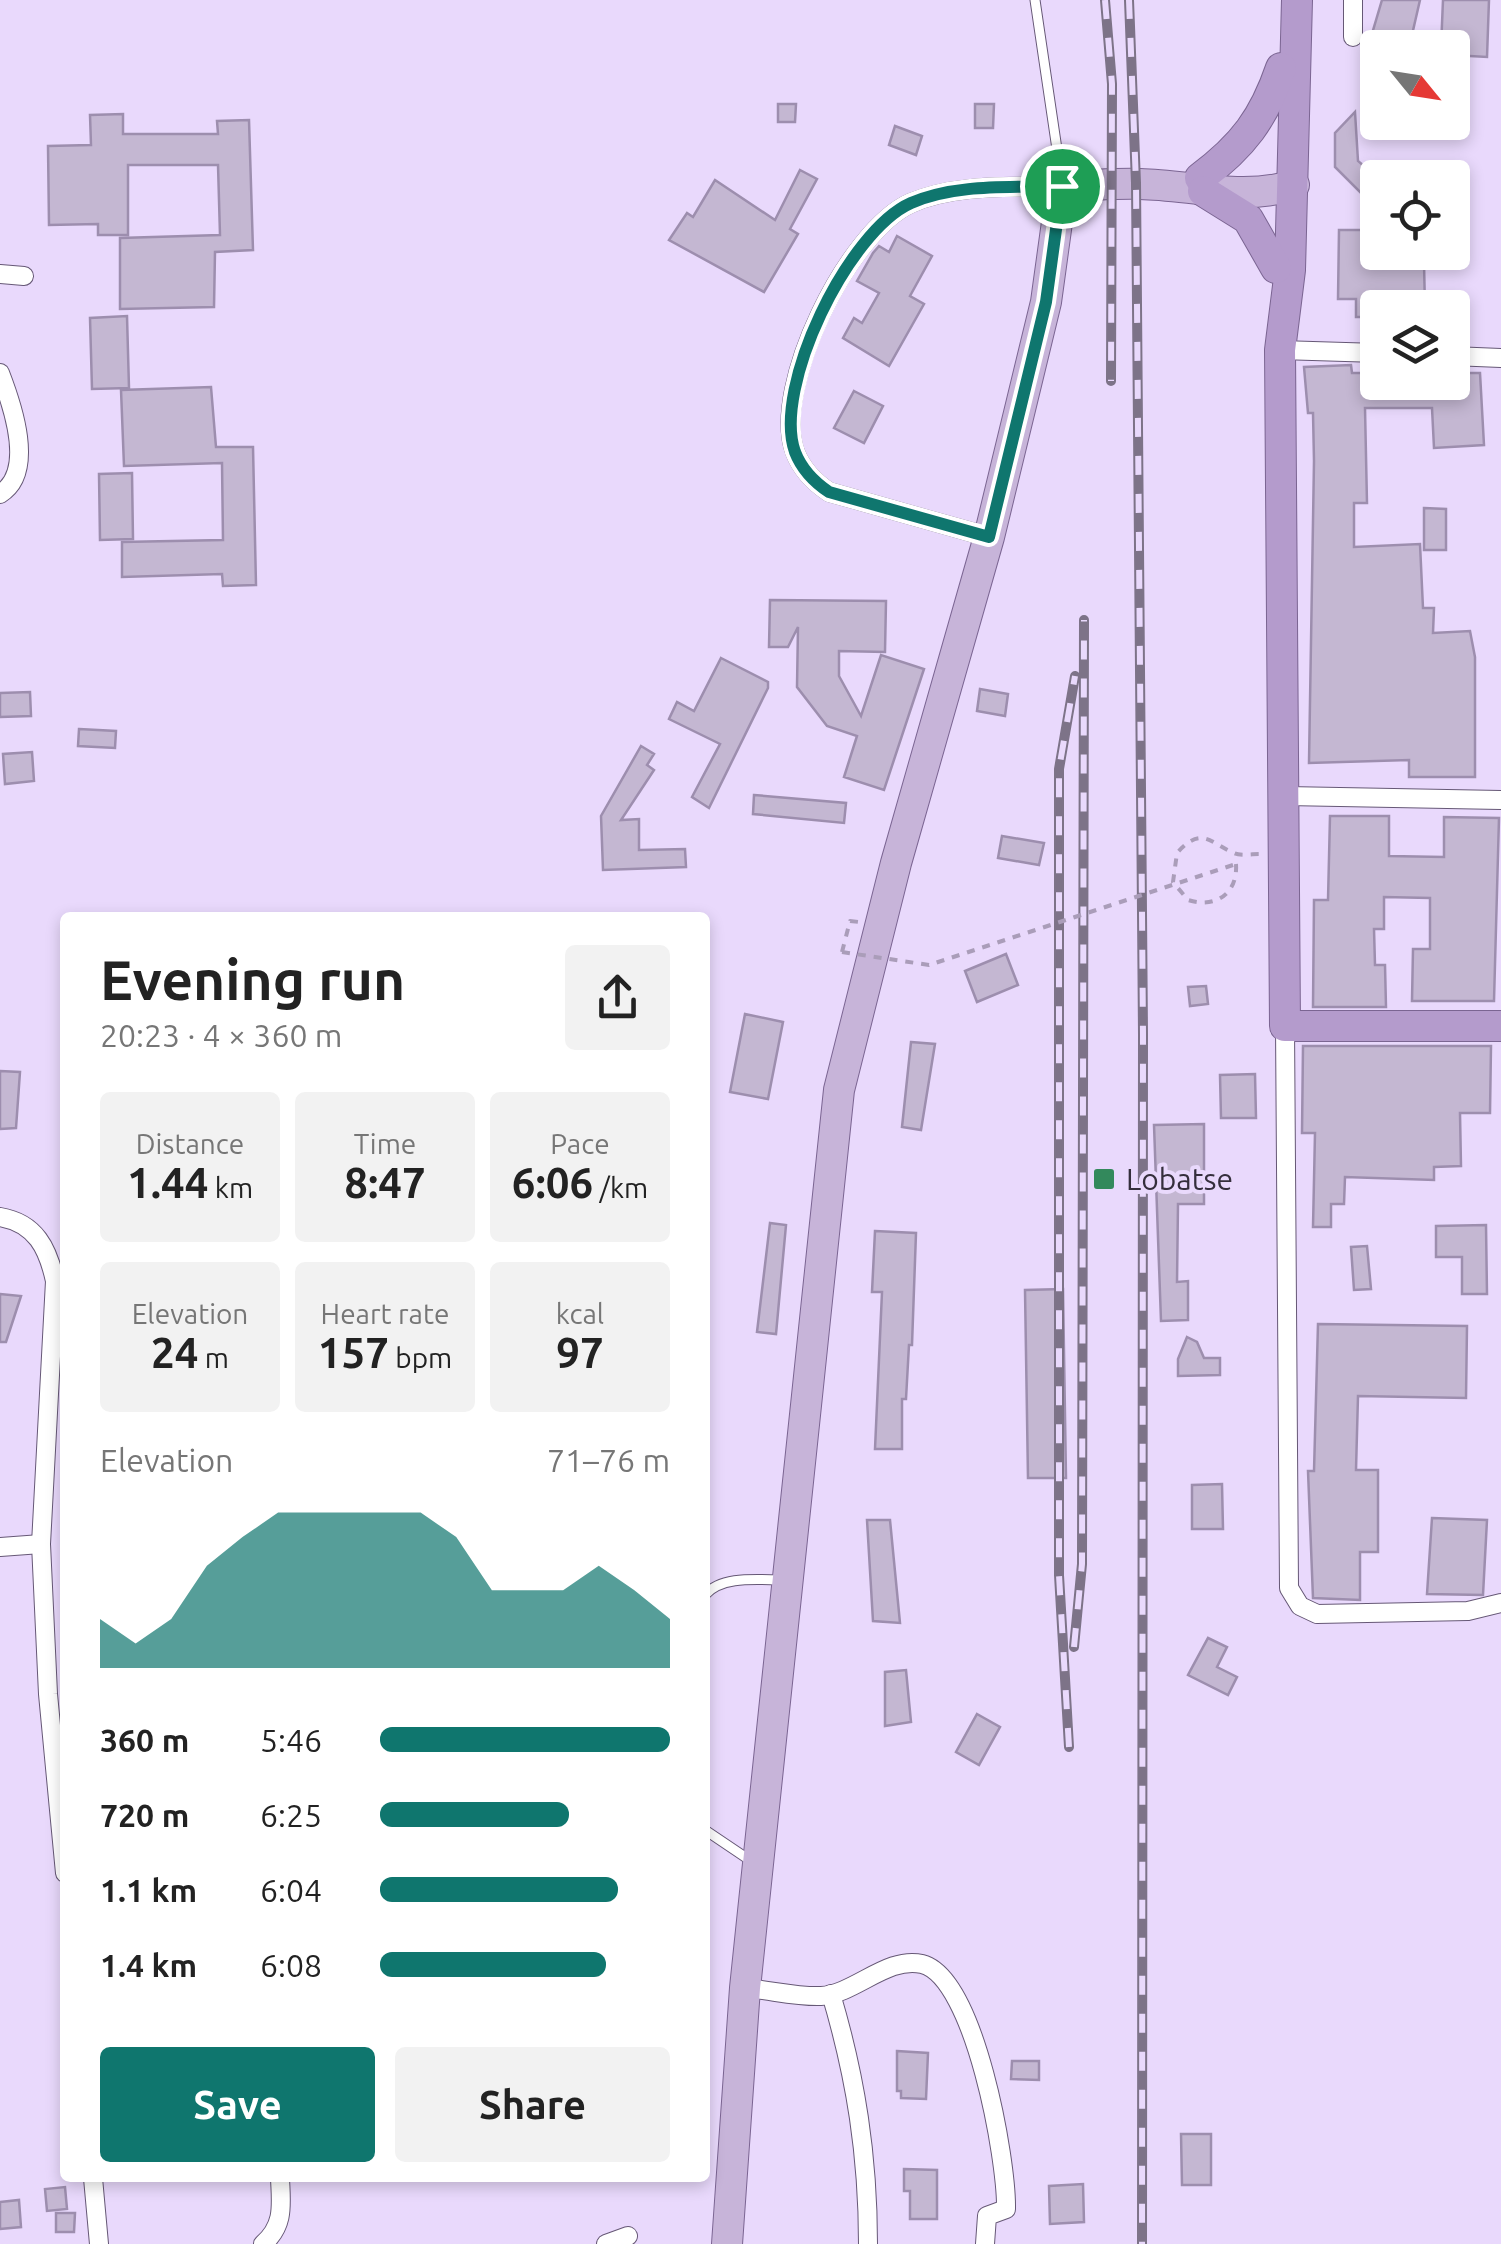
<!DOCTYPE html>
<meta charset="utf-8">
<style>
body{margin:0;font-family:Ubuntu,sans-serif;background:#f2f2f2;color:#222;height:100vh;display:flex;flex-direction:column;font-size:38px;white-space:nowrap}
*{box-sizing:border-box;margin:0}
p{font-size:32px;color:#767676}
.icon{flex:none;width:55px;height:55px;fill:none;stroke:currentColor;stroke-width:2;stroke-linecap:round;stroke-linejoin:round}
.map{position:relative;flex:1;overflow:hidden}
.panel{position:absolute;left:60px;top:912px;width:650px;height:1270px;display:flex;flex-direction:column;background:#fff;border-radius:10px;box-shadow:0 5px 15px #0003}
.panel>*{flex:none}
.needle{width:65px;rotate:120deg}
.fabs{position:absolute;left:1360px;top:30px;display:grid;gap:20px}
.fabs a{display:grid;place-items:center;width:110px;height:110px;border-radius:10px;background:#fff;box-shadow:0 5px 15px #0003;font-size:50px}
.pin{position:absolute;display:grid;place-items:center;width:85px;height:85px;color:#fff;margin:-42px;border:5px solid #fff;border-radius:50%;box-shadow:0 2px 10px #0007}
.round{display:grid;place-items:center;flex:none;width:105px;height:105px;border-radius:10px;background:#f2f2f2}
.headline{display:flex;align-items:center;justify-content:space-between;height:170px;padding:0 40px}
h1{font-size:55px;font-weight:700;line-height:75px}
.stats{display:grid;grid-template-columns:repeat(3,1fr);gap:15px;height:170px;padding:10px 40px}
.stats div{display:grid;align-content:center;border-radius:10px;background:#f2f2f2;text-align:center}
.stats b{font-size:42px;font-weight:700}
.stats small{font-size:28px;font-weight:400}
.stats p{font-size:28px}
.chart{height:280px;padding:20px 40px}
.chart p{display:flex;justify-content:space-between}
.chart svg{width:100%;height:180px;margin-top:10px;fill:#0f766e;opacity:.7}
.cta{display:flex;gap:20px;margin-top:auto;padding:20px 40px}
.cta a{flex:1;height:115px;border-radius:10px;background:#0f766e;color:#fff;font-size:40px;font-weight:700;line-height:115px;text-align:center}
.cta a+a{background:#f2f2f2;color:#222}
ul{padding:0 40px;list-style:none;font-size:32px}
li{display:grid;grid-template-columns:160px 120px 1fr;align-items:center;height:75px}
li i{height:25px;border-radius:12px;background:#0f766e}
.map>svg:first-child{display:block}
</style>
<div class="map">
<svg width="1501" height="2244" viewBox="0 0 1501 2244">
<rect width="100%" height="100%" fill="#e9d9fc"/>
<g fill="#c4b7d2" stroke="#9d8eae" stroke-width="2.5">
<path d="M 1382,0 L 1420,0 L 1409,48 L 1369,44 Z"/>
<path d="M 1443,0 L 1489,0 L 1487,57 L 1452,55 L 1452,48 L 1441,48 Z"/>
<path d="M 778,104 L 796,104 L 795,122 L 778,122 Z"/>
<path d="M 975,104 L 994,104 L 993,128 L 975,128 Z"/>
<path d="M 1355,112 L 1358,161 L 1378,178 L 1378,210 L 1335,167 L 1335,133 Z"/>
<path d="M 123,114 L 123,134 L 218,134 L 217,121 L 249,120 L 253,250 L 215,252 L 214,307 L 120,309 L 120,238 L 220,235 L 218,165 L 128,165 L 128,235 L 98,235 L 98,224 L 49,225 L 48,146 L 91,145 L 90,115 Z"/>
<path d="M 895,126 L 922,136 L 916,155 L 889,145 Z"/>
<path d="M 800,170 L 817,179 L 790,229 L 798,234 L 764,292 L 669,240 L 687,213 L 693,217 L 715,180 L 775,220 Z"/>
<path d="M 1339,230 L 1378,230 L 1378,252 L 1394,252 L 1394,264 L 1424,263 L 1425,308 L 1378,308 L 1378,317 L 1356,317 L 1356,299 L 1338,299 Z"/>
<path d="M 897,236 L 932,256 L 910,296 L 924,304 L 889,366 L 843,338 L 854,318 L 862,323 L 879,293 L 857,281 L 873,253 L 879,246 L 889,252 Z"/>
<path d="M 127,316 L 129,388 L 92,389 L 90,318 Z"/>
<path d="M 1351,365 L 1352,373 L 1378,373 L 1378,382 L 1452,382 L 1452,373 L 1480,373 L 1484,445 L 1434,448 L 1432,408 L 1365,408 L 1367,503 L 1354,503 L 1354,547 L 1420,544 L 1423,608 L 1434,608 L 1433,633 L 1470,631 L 1475,657 L 1475,777 L 1409,777 L 1409,760 L 1309,763 L 1314,461 L 1313,413 L 1308,413 L 1304,367 Z"/>
<path d="M 211,387 L 216,447 L 253,447 L 256,585 L 223,586 L 222,574 L 122,577 L 122,542 L 223,540 L 222,463 L 124,466 L 121,390 Z"/>
<path d="M 854,391 L 883,406 L 864,443 L 834,428 Z"/>
<path d="M 132,473 L 133,539 L 100,540 L 99,474 Z"/>
<path d="M 1424,508 L 1446,509 L 1446,550 L 1424,550 Z"/>
<path d="M 770,600 L 886,601 L 885,652 L 839,651 L 839,676 L 861,716 L 881,655 L 924,669 L 884,790 L 844,777 L 857,736 L 827,726 L 797,687 L 798,627 L 788,647 L 769,647 Z"/>
<path d="M 721,658 L 768,682 L 768,688 L 709,808 L 692,797 L 720,744 L 669,719 L 677,702 L 694,711 Z"/>
<path d="M 980,689 L 1008,694 L 1005,716 L 977,711 Z"/>
<path d="M 30,692 L 31,716 L 0,717 L 0,693 Z"/>
<path d="M 79,729 L 116,731 L 115,748 L 78,746 Z"/>
<path d="M 641,746 L 654,754 L 647,765 L 654,770 L 621,820 L 639,819 L 639,850 L 685,849 L 686,867 L 603,870 L 601,816 Z"/>
<path d="M 32,752 L 34,781 L 5,784 L 3,754 Z"/>
<path d="M 754,795 L 846,803 L 844,823 L 753,814 Z"/>
<path d="M 1330,816 L 1389,816 L 1389,856 L 1444,857 L 1444,817 L 1499,818 L 1494,1001 L 1412,1001 L 1413,949 L 1430,949 L 1430,898 L 1384,897 L 1384,929 L 1374,929 L 1375,965 L 1385,965 L 1386,1007 L 1313,1007 L 1314,900 L 1328,900 Z"/>
<path d="M 1002,836 L 1044,843 L 1039,865 L 998,858 Z"/>
<path d="M 1006,954 L 1018,985 L 977,1002 L 965,971 Z"/>
<path d="M 1206,986 L 1208,1004 L 1190,1006 L 1188,987 Z"/>
<path d="M 745,1014 L 783,1022 L 768,1099 L 730,1092 Z"/>
<path d="M 911,1042 L 935,1044 L 921,1130 L 902,1127 Z"/>
<path d="M 1303,1046 L 1491,1046 L 1490,1113 L 1460,1113 L 1461,1166 L 1434,1167 L 1434,1180 L 1345,1177 L 1344,1204 L 1331,1204 L 1331,1227 L 1313,1227 L 1315,1133 L 1302,1133 Z"/>
<path d="M 0,1071 L 20,1072 L 16,1128 L 0,1129 Z"/>
<path d="M 1255,1074 L 1256,1118 L 1221,1118 L 1220,1075 Z"/>
<path d="M 1204,1124 L 1204,1204 L 1178,1204 L 1177,1282 L 1188,1281 L 1188,1320 L 1161,1321 L 1154,1125 Z"/>
<path d="M 770,1223 L 786,1225 L 776,1334 L 757,1332 Z"/>
<path d="M 1486,1225 L 1487,1294 L 1462,1294 L 1462,1257 L 1436,1257 L 1436,1226 Z"/>
<path d="M 875,1231 L 916,1233 L 912,1345 L 909,1345 L 906,1399 L 902,1399 L 902,1449 L 875,1449 L 882,1292 L 872,1292 Z"/>
<path d="M 1367,1246 L 1371,1289 L 1354,1290 L 1351,1247 Z"/>
<path d="M 1063,1289 L 1066,1478 L 1028,1478 L 1025,1290 Z"/>
<path d="M 0,1294 L 21,1296 L 6,1342 L 0,1342 Z"/>
<path d="M 1318,1324 L 1467,1326 L 1466,1398 L 1358,1396 L 1356,1470 L 1378,1470 L 1378,1552 L 1360,1552 L 1360,1600 L 1313,1598 L 1308,1471 L 1314,1471 Z"/>
<path d="M 1187,1337 L 1197,1342 L 1204,1358 L 1220,1358 L 1220,1375 L 1178,1376 L 1178,1359 Z"/>
<path d="M 1222,1484 L 1223,1529 L 1192,1529 L 1192,1485 Z"/>
<path d="M 1432,1518 L 1487,1520 L 1483,1595 L 1427,1594 Z"/>
<path d="M 867,1520 L 890,1520 L 900,1623 L 873,1621 Z"/>
<path d="M 1208,1638 L 1227,1647 L 1217,1667 L 1237,1677 L 1228,1695 L 1188,1675 Z"/>
<path d="M 906,1670 L 911,1722 L 885,1726 L 885,1672 Z"/>
<path d="M 977,1714 L 1000,1727 L 979,1765 L 956,1752 Z"/>
<path d="M 897,2051 L 928,2053 L 926,2099 L 901,2098 L 901,2091 L 897,2091 Z"/>
<path d="M 1012,2061 L 1039,2061 L 1039,2080 L 1011,2079 Z"/>
<path d="M 1181,2134 L 1211,2134 L 1211,2185 L 1182,2185 Z"/>
<path d="M 904,2169 L 937,2170 L 937,2219 L 910,2219 L 910,2191 L 904,2191 Z"/>
<path d="M 1083,2184 L 1084,2222 L 1050,2224 L 1049,2186 Z"/>
<path d="M 65,2187 L 67,2209 L 47,2211 L 45,2189 Z"/>
<path d="M 19,2200 L 21,2227 L 0,2229 L 0,2202 Z"/>
<path d="M 56,2213 L 75,2213 L 74,2232 L 56,2232 Z"/>
</g>
<g fill="none" stroke-linecap="round" stroke-linejoin="round">
<defs>
<g id="service">
<path d="M 1035,0 L 1062,183"/>
<path d="M 705,1595 C 722,1575 759,1580 783,1580"/>
<path d="M 705,1830 L 751,1861"/>
</g>
<g id="minor">
<path d="M 1353,0 L 1353,37"/>
<path d="M 0,274 L 24,276"/>
<path d="M 1280,350 L 1378,353"/>
<path d="M 1452,356 L 1501,358"/>
<path d="M 0,373 C 12,404 36,472 0,494"/>
<path d="M 989,537 L 829,492 C 814,482 802,470 795,452 C 771,388 848,231 911,203 C 958,183 1013,188 1062,186"/>
<path d="M 1286,796 L 1501,800"/>
<path d="M 1285,1026 L 1289,1588 L 1300,1606 L 1317,1614 L 1468,1611 L 1501,1603"/>
<path d="M 0,1217 C 36,1223 48,1249 55,1281 L 41,1544 L 48,1694 L 65,1873"/>
<path d="M 0,1547 L 41,1544"/>
<path d="M 745,1988 C 770,1990 797,1997 821,1996 C 855,1994 887,1956 922,1964 C 975,1977 1007,2161 1006,2209 L 987,2216 L 985,2244"/>
<path d="M 831,1994 C 856,2078 868,2156 868,2244"/>
<path d="M 93,2178 L 99,2244"/>
<path d="M 263,2244 C 285,2225 281,2204 280,2178"/>
<path d="M 606,2244 L 628,2236"/>
</g>
<path id="primary" d="M 727,2244 L 745,1988 L 839,1090 L 896,863 L 989,537 L 1046,302 L 1062,186 C 1088,186 1114,183 1140,184 C 1190,185 1244,201 1294,185"/>
<g id="trunk">
<path d="M 1297,0 L 1290,270 L 1280,350 L 1285,1026 L 1501,1026"/>
<path d="M 1200,178 C 1243,146 1264,118 1281,68"/>
<path d="M 1203,191 L 1248,219 L 1276,268"/>
</g>
</defs>
<use href="#service" stroke="#665876" stroke-width="11"/>
<use href="#minor" stroke="#665876" stroke-width="20"/>
<use href="#primary" stroke="#7b6592" stroke-width="32"/>
<use href="#trunk" stroke="#7b6592" stroke-width="32"/>
<g stroke="#aa9db9" stroke-width="4" stroke-dasharray="8 8" stroke-linecap="butt">
<path d="M 1236,864 C 1238,893 1216,909 1188,900 L 1173,882 L 1177,853 C 1202,825 1210,843 1234,853 C 1240,856 1252,854 1259,854"/>
<path d="M 842,952 L 850,921 L 859,922"/>
</g>
<use href="#service" stroke="#fff" stroke-width="9"/>
<use href="#minor" stroke="#fff" stroke-width="18"/>
<use href="#primary" stroke="#c7b4d9" stroke-width="30"/>
<use href="#trunk" stroke="#b49bcc" stroke-width="30"/>
<defs>
<g id="rail">
<path d="M 1105,0 L 1112,84 L 1111,381"/>
<path d="M 1129,0 L 1136,183 L 1143,1034 L 1142,2244"/>
<path d="M 1074,1647 L 1082,1564 L 1084,620"/>
<path d="M 1069,1747 L 1059,1575 L 1059,769 L 1075,676"/>
</g>
</defs>
<use href="#rail" stroke="#7d7388" stroke-width="10"/>
<use href="#rail" stroke="#e9d9fc" stroke-width="6" stroke-dasharray="19" stroke-linecap="butt"/>
<path stroke="#aa9db9" stroke-width="4" stroke-dasharray="8 8" stroke-linecap="butt" d="M 842,952 L 929,965 L 1236,864"/>
</g>
<g fill="none" stroke-linecap="round" stroke-linejoin="round">
<defs>
<path id="route" d="M 1062,186 L 1046,302 L 989,537 L 829,492 C 814,482 802,470 795,452 C 772,388 848,231 911,203 C 957,183 1013,188 1062,186 Z"/>
</defs>
<use href="#route" stroke="#fff" stroke-width="20"/>
<use href="#route" stroke="#0f766e" stroke-width="12"/>
</g>
<rect fill="#33895c" stroke="#e9d9fc" stroke-width="4" x="1092" y="1167" width="24" height="24" rx="5"/>
<g text-anchor="middle" dominant-baseline="central" stroke-width="8" stroke-linejoin="round" paint-order="stroke">
<g font-size="30" fill="#352f3c" stroke="#e9d9fc" text-anchor="start">
<text x="1126" y="1179">Lobatse</text>
</g>
</g>
</svg>
<div class="fabs">
<a><svg class="needle" viewBox="-14 -14 28 28"><path d="M0-13l5 13h-10z" fill="#e53935"/><path d="M0 13l5-13h-10z" fill="#767676"/></svg></a>
<a><svg class="icon" aria-label="locate" viewBox="0 0 24 24"><circle cx="12" cy="12" r="6"/><path d="M12 2v4M12 18v4M2 12h4M18 12h4"/></svg></a>
<a><svg class="icon" aria-label="layers" viewBox="0 0 24 24"><path d="M12 4l9 5-9 5-9-5zM3 14l9 5 9-5"/></svg></a>
</div>
<div class="pin" style="left:1062px;top:186px;background:#1e9e55"><svg class="icon" aria-label="arrive" viewBox="0 0 24 24"><path d="M6 21V4h12l-3 4 3 4H6"/></svg></div>
<section class="panel">
<div class="headline"><div><h1>Evening run</h1><p>20:23 · 4 × 360 m</p></div><a class="round"><svg class="icon" aria-label="share" viewBox="0 0 24 24"><path d="M12 15V3M7 8l5-5 5 5M5 13v7h14v-7"/></svg></a></div>
<div class="stats">
<div><p>Distance</p><b>1.44<small> km</small></b></div>
<div><p>Time</p><b>8:47</b></div>
<div><p>Pace</p><b>6:06<small> /km</small></b></div>
</div>
<div class="stats">
<div><p>Elevation</p><b>24<small> m</small></b></div>
<div><p>Heart rate</p><b>157<small> bpm</small></b></div>
<div><p>kcal</p><b>97</b></div>
</div>
<div class="chart"><p><span>Elevation</span>71–76 m</p>
<svg viewBox="0 0 160 44" preserveAspectRatio="none"><path d="M0 44V32L10 38L20 32L30 19L40 12L50 6L60 6L70 6L80 6L90 6L100 12L110 25L120 25L130 25L140 19L150 25L160 32V44z"/></svg>
</div>
<ul>
<li><b>360 m</b>5:46<i style="width:100%"></i></li>
<li><b>720 m</b>6:25<i style="width:65%"></i></li>
<li><b>1.1 km</b>6:04<i style="width:82%"></i></li>
<li><b>1.4 km</b>6:08<i style="width:78%"></i></li>
</ul>
<div class="cta"><a>Save</a><a>Share</a></div>
</section>
</div>
